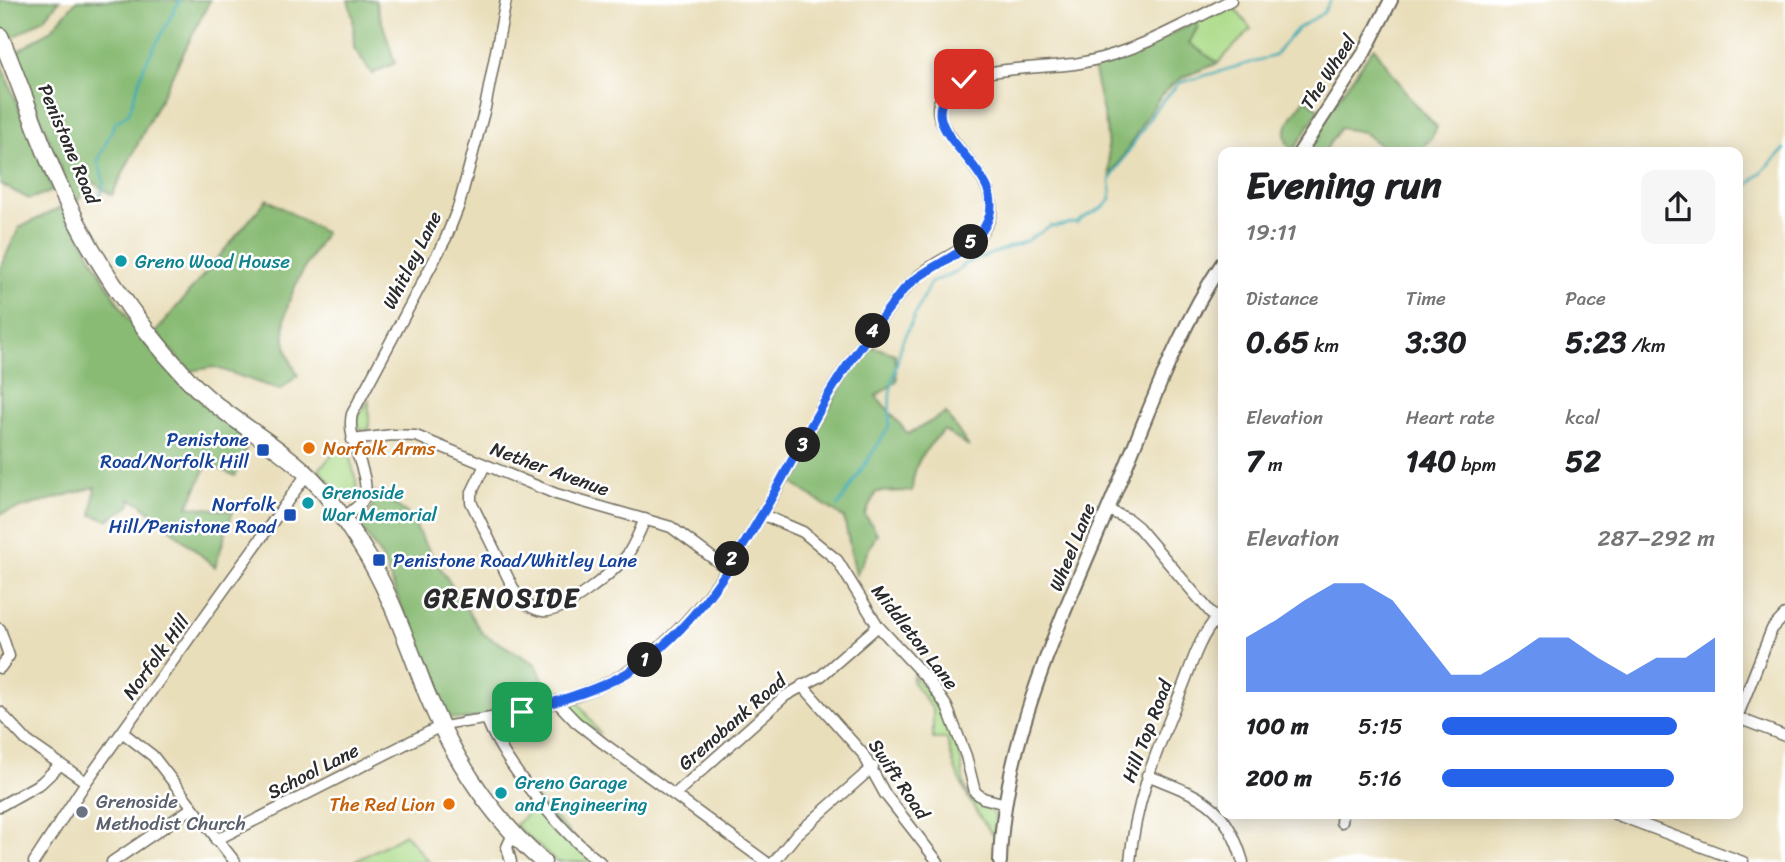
<!DOCTYPE html>
<meta charset="utf-8">
<style>
body{margin:0;font-family:Sriracha,sans-serif;background:#f6f6f6;color:#202124;height:100vh;display:flex;flex-direction:column;font-size:26px;white-space:nowrap}
*{box-sizing:border-box;margin:0}
p{font-size:23px;color:#757577}
.icon{flex:none;width:38px;height:38px;fill:none;stroke:currentColor;stroke-width:2;stroke-linecap:round;stroke-linejoin:round}
.map{position:relative;flex:1;overflow:hidden}
.details{position:absolute;left:1218px;top:147px;width:525px;height:672px;display:flex;flex-direction:column;background:#fff;border-radius:14px;box-shadow:0 4px 18px #0003}
.details>*{flex:none}
.pin{position:absolute;display:grid;place-items:center;width:60px;height:60px;color:#fff;margin:-30px;border-radius:14px;box-shadow:0 4px 10px #0006}
.km{position:absolute;width:35px;height:35px;margin:-18px;border-radius:50%;background:#222;color:#fff;font-size:19px;line-height:35px;text-align:center}
.round{display:grid;place-items:center;flex:none;width:74px;height:74px;border-radius:14px;background:#f6f6f6}
.summary{display:flex;align-items:center;justify-content:space-between;height:119px;padding:0 28px}
h1{font-size:38px;font-weight:700;line-height:52px}
.stats{display:grid;grid-template-columns:repeat(3,1fr);gap:10px;height:119px;padding:7px 28px}
.stats div{display:grid;align-content:center}
.stats b{font-size:30px;font-weight:700}
.stats small{font-size:19px;font-weight:400}
.stats p{font-size:19px}
.chart{height:196px;padding:14px 28px}
.chart p{display:flex;justify-content:space-between}
.chart svg{width:100%;height:126px;margin-top:7px;fill:#2563eb;opacity:.7}
ul{padding:0 28px;list-style:none;font-size:23px}
li{display:grid;grid-template-columns:112px 84px 1fr;align-items:center;height:52px}
li i{height:18px;border-radius:9px;background:#2563eb}
.map>svg:first-child{display:block}
</style>
<div class="map">
<svg width="1785" height="862" viewBox="0 0 1785 862">
<rect width="100%" height="100%" fill="#fff"/>
<filter id="ink" filterUnits="userSpaceOnUse"><feTurbulence type="fractalNoise" baseFrequency=".0143" numOctaves="2"/><feDisplacementMap in="SourceGraphic" scale="14" xChannelSelector="R" yChannelSelector="G"/><feConvolveMatrix kernelMatrix="1 2 1 2 8 2 1 2 1" color-interpolation-filters="sRGB"/></filter>
<filter id="wash" filterUnits="userSpaceOnUse"><feTurbulence type="fractalNoise" baseFrequency=".00686" numOctaves="4" result="noise"/><feDisplacementMap in="SourceGraphic" scale="28" xChannelSelector="R" yChannelSelector="G"/><feGaussianBlur stdDeviation="1.57" result="paint"/><feColorMatrix in="noise" values="0 0 0 0 0 0 0 0 0 0 0 0 0 0 0 0 0 1.4 0 .05"/><feComposite in="paint" operator="in"/></filter>
<g filter="url(#wash)">
<rect width="100%" height="100%" fill="#e9deba"/>
<g fill="#acdb89" stroke="#6c835a" stroke-width="2">
<path d="M 1232,5 L 1251,29 L 1218,63 L 1189,43 L 1198,27 L 1194,22 Z"/>
<path d="M 369,400 L 369,430 L 362,430 L 358,427 L 357,419 Z"/>
<path d="M 347,446 L 358,488 L 352,498 L 343,499 L 319,469 L 338,449 Z"/>
<path d="M 913,676 C 939,701 952,726 961,760 C 963,770 962,784 967,792 C 979,817 1001,795 994,836 C 970,806 955,777 947,739 L 933,739 L 933,710 L 912,681 Z"/>
<path d="M 576,699 L 600,734 L 587,726 L 572,709 Z"/>
<path d="M 524,786 L 598,862 L 556,862 L 515,825 L 534,808 L 521,792 Z"/>
<path d="M 405,834 L 429,862 L 354,862 Z"/>
</g>
<g fill="#89bb75" stroke="#5a7350" stroke-width="2">
<path d="M 0,0 L 60,0 L 45,18 L 7,41 L 0,23 Z"/>
<path d="M 77,0 L 210,0 L 112,195 L 91,181 L 75,204 L 14,54 L 52,29 Z"/>
<path d="M 348,0 L 375,0 L 395,63 L 372,74 L 354,48 L 353,17 Z"/>
<path d="M 1194,22 L 1198,26 L 1189,43 L 1218,63 C 1205,69 1189,73 1177,81 C 1149,100 1133,148 1110,175 L 1106,126 L 1093,67 L 1142,50 Z"/>
<path d="M 1374,47 L 1413,102 L 1437,127 L 1431,139 L 1417,152 L 1389,152 L 1363,132 L 1340,128 L 1324,152 L 1305,152 L 1325,117 Z"/>
<path d="M 0,62 L 53,191 L 29,199 L 0,184 Z"/>
<path d="M 1306,98 L 1319,110 L 1293,151 C 1274,133 1294,114 1306,98 Z"/>
<path d="M 267,199 L 325,233 C 298,280 265,322 298,375 L 280,390 L 214,367 L 190,371 L 155,333 Z"/>
<path d="M 63,206 C 92,255 117,308 153,353 C 181,386 217,412 250,439 L 235,476 L 208,463 L 188,506 L 233,511 L 215,567 L 140,503 L 130,499 L 131,505 L 108,520 L 92,515 L 95,487 L 0,514 L 0,268 L 19,228 Z"/>
<path d="M 868,345 L 895,354 L 897,381 L 876,396 L 908,434 L 946,413 L 969,447 L 944,430 C 924,450 913,462 912,491 L 876,492 L 865,515 L 877,533 L 856,575 L 844,518 L 792,483 L 824,416 Z"/>
<path d="M 375,491 L 411,516 L 422,539 L 482,633 L 536,664 L 552,699 C 530,704 464,727 445,716 L 382,558 L 359,525 L 372,508 Z"/>
</g>
<g fill="none" stroke-linecap="round" stroke-linejoin="round">
<g stroke="#3aabb5" stroke-width="2.5">
<path d="M 1738,195 L 1785,149"/>
<path d="M 100,198 L 104,182 L 98,161 L 115,123 L 129,113 L 144,66 L 180,0"/>
<path d="M 838,506 L 889,427 L 890,393 L 902,342 L 930,283 L 958,271 L 964,264 L 1026,241 L 1051,226 C 1062,228 1067,221 1077,223 C 1088,211 1103,212 1111,199 L 1110,180 L 1155,110 L 1179,83 L 1274,56 L 1297,29 L 1323,13 L 1331,0"/>
</g>
</g>
</g>
<g filter="url(#ink)">
<g fill="none" stroke-linecap="round" stroke-linejoin="round">
<defs>
<path id="pedestrian" d="M 441,726 L 464,722"/>
<g id="minor">
<path d="M 352,440 L 392,435 L 416,436 L 556,494 L 671,527 L 726,568"/>
<path d="M 485,465 L 471,494 L 471,502 L 516,594 C 522,602 533,610 543,611 C 564,614 616,570 628,554 C 635,543 640,531 645,519"/>
<path d="M 1108,510 L 1128,519 L 1138,527 L 1223,627"/>
<path d="M 761,514 L 803,532 L 837,560 L 878,626 L 930,682 L 947,707 L 966,756 L 975,792 L 983,798 L 1006,804"/>
<path d="M 342,518 C 349,513 359,507 363,500 C 374,479 345,441 352,414 L 446,238 L 459,205 L 485,108 L 506,0"/>
<path d="M 0,629 L 9,656 L 0,668"/>
<path d="M 802,685 L 863,754 L 885,794 L 938,862"/>
<path d="M 556,701 L 576,722 L 603,743 L 766,862"/>
<path d="M 0,712 L 27,741 L 86,782"/>
<path d="M 1738,715 L 1772,629 L 1785,615"/>
<path d="M 1738,718 L 1785,736"/>
<path d="M 487,720 C 504,764 562,833 600,862"/>
<path d="M 464,722 C 514,716 595,696 636,666 C 722,606 777,486 828,396 C 845,365 869,336 890,307 C 901,292 913,279 929,268 C 950,253 978,246 989,220 C 1007,174 919,130 942,97 C 966,63 1042,70 1080,63 C 1134,53 1183,25 1231,0"/>
<path d="M 122,732 L 153,756 L 235,862"/>
<path d="M 1147,775 C 1200,797 1225,801 1243,862"/>
<path d="M 674,795 L 785,696 L 821,676 L 878,626"/>
<path d="M 0,806 L 41,783 L 60,765"/>
<path d="M 1615,814 L 1743,862"/>
<path d="M 1341,822 L 1342,814"/>
<path d="M 216,840 L 441,726"/>
<path d="M 34,862 L 86,782 L 307,474"/>
<path d="M 112,862 L 192,808"/>
<path d="M 511,862 L 507,847 L 513,834"/>
<path d="M 774,862 L 795,836 L 873,767"/>
<path d="M 1130,862 C 1135,800 1158,748 1181,691 C 1191,667 1198,639 1216,619"/>
</g>
<g id="tertiary">
<path d="M 1300,152 L 1364,53 L 1391,0"/>
<path d="M 1000,862 C 1003,733 1070,601 1119,483 C 1150,409 1178,329 1223,262"/>
</g>
<path id="trunk" d="M 0,36 C 20,83 36,131 56,178 C 87,250 133,320 186,377 C 220,415 269,438 306,473 C 328,493 344,520 360,544 C 390,590 407,643 427,694 C 453,758 490,816 543,862"/>
</defs>
<use href="#pedestrian" stroke="#6e6a5d" stroke-width="10"/>
<use href="#minor" stroke="#6e6a5d" stroke-width="13"/>
<use href="#tertiary" stroke="#6e6a5d" stroke-width="16"/>
<use href="#trunk" stroke="#6e6a5d" stroke-width="19"/>
<use href="#pedestrian" stroke="#fff" stroke-width="7"/>
<use href="#minor" stroke="#fff" stroke-width="10"/>
<use href="#tertiary" stroke="#fff" stroke-width="12"/>
<use href="#trunk" stroke="#fff" stroke-width="16"/>
</g>
</g>
<g fill="none" stroke-linecap="round" stroke-linejoin="round" filter="url(#ink)">
<defs>
<path id="route" d="M 522,712 C 559,700 602,690 635,668 C 725,607 775,485 829,394 C 850,359 875,326 900,294 C 923,265 967,258 985,226 C 1020,166 888,129 964,79"/>
</defs>
<use href="#route" stroke="#fff" stroke-width="14"/>
<use href="#route" stroke="#2563eb" stroke-width="9"/>
</g>
<g fill="#0f9aa8" stroke="#fff" stroke-width="2.5">
<circle cx="121" cy="261" r="7"/>
<circle cx="308" cy="503" r="7"/>
<circle cx="501" cy="793" r="7"/>
</g>
<g fill="#e8710a" stroke="#fff" stroke-width="2.5">
<circle cx="309" cy="448" r="7"/>
<circle cx="449" cy="804" r="7"/>
</g>
<g fill="#1a4fb4" stroke="#fff" stroke-width="2.5">
<rect x="256" y="443" width="14" height="14" rx="3.5"/>
<rect x="283" y="508" width="14" height="14" rx="3.5"/>
<rect x="372" y="553" width="14" height="14" rx="3.5"/>
</g>
<circle fill="#6b7280" stroke="#fff" stroke-width="2.5" cx="82" cy="812" r="7"/>
<g text-anchor="middle" dominant-baseline="central" stroke-width="5" stroke-linejoin="round" paint-order="stroke">
<g font-size="19" fill="#2b2b2b" stroke="#fff">
<text transform="translate(1328 72) rotate(-57)">The Wheel</text>
<text transform="translate(69 144) rotate(67)">Penistone Road</text>
<text transform="translate(412 260) rotate(-63)">Whitley Lane</text>
<text transform="translate(550 469) rotate(20)">Nether Avenue</text>
<text transform="translate(1072 547) rotate(-68)">Wheel Lane</text>
<text transform="translate(915 637) rotate(52)">Middleton Lane</text>
<text transform="translate(156 657) rotate(-54)">Norfolk Hill</text>
<text transform="translate(732 722) rotate(-41)">Grenobank Road</text>
<text transform="translate(1147 731) rotate(-69)">Hill Top Road</text>
<text transform="translate(313 771) rotate(-27)">School Lane</text>
<text transform="translate(899 779) rotate(56)">Swift Road</text>
</g>
<g font-size="19" fill="#0d838f" stroke="#fff" text-anchor="start">
<text x="135" y="261">Greno Wood House</text>
<text x="322" y="492">Grenoside<tspan x="322" dy="22">War Memorial</tspan></text>
<text x="515" y="782">Greno Garage<tspan x="515" dy="22">and Engineering</tspan></text>
</g>
<g font-size="19" fill="#164399" stroke="#fff" text-anchor="end">
<text x="249" y="439">Penistone<tspan x="249" dy="22">Road/Norfolk Hill</tspan></text>
<text x="276" y="504">Norfolk<tspan x="276" dy="22">Hill/Penistone Road</tspan></text>
<text x="393" y="560" text-anchor="start">Penistone Road/Whitley Lane</text>
</g>
<g font-size="19" fill="#c56008" stroke="#fff" text-anchor="start">
<text x="323" y="448">Norfolk Arms</text>
<text x="435" y="804" text-anchor="end">The Red Lion</text>
</g>
<g font-size="19" fill="#5b616d" stroke="#fff" text-anchor="start">
<text x="96" y="801">Grenoside<tspan x="96" dy="22">Methodist Church</tspan></text>
</g>
<g font-size="26" font-weight="bold" letter-spacing="2" fill="#2b2b2b" stroke="#fff">
<text x="502" y="598">GRENOSIDE</text>
</g>
</g>
</svg>
<div class="pin" style="left:522px;top:712px;background:#1e9e55"><svg class="icon" aria-label="arrive" viewBox="0 0 24 24"><path d="M6 21V4h12l-3 4 3 4H6"/></svg></div>
<div class="pin" style="left:964px;top:79px;background:#d93025"><svg class="icon" aria-label="check" viewBox="0 0 24 24"><path d="M5 12l5 5 9-10"/></svg></div>
<b class="km" style="left:645px;top:660px">1</b>
<b class="km" style="left:732px;top:559px">2</b>
<b class="km" style="left:803px;top:445px">3</b>
<b class="km" style="left:873px;top:331px">4</b>
<b class="km" style="left:971px;top:242px">5</b>
<section class="details">
<div class="summary"><div><h1>Evening run</h1><p>19:11</p></div><a class="round"><svg class="icon" aria-label="share" viewBox="0 0 24 24"><path d="M12 15V3M7 8l5-5 5 5M5 13v7h14v-7"/></svg></a></div>
<div class="stats">
<div><p>Distance</p><b>0.65<small> km</small></b></div>
<div><p>Time</p><b>3:30</b></div>
<div><p>Pace</p><b>5:23<small> /km</small></b></div>
</div>
<div class="stats">
<div><p>Elevation</p><b>7<small> m</small></b></div>
<div><p>Heart rate</p><b>140<small> bpm</small></b></div>
<div><p>kcal</p><b>52</b></div>
</div>
<div class="chart"><p><span>Elevation</span>287–292 m</p>
<svg viewBox="0 0 160 44" preserveAspectRatio="none"><path d="M0 44V25L10 19L20 12L30 6L40 6L50 12L60 25L70 38L80 38L90 32L100 25L110 25L120 32L130 38L140 32L150 32L160 25V44z"/></svg>
</div>
<ul>
<li><b>100 m</b>5:15<i style="width:86%"></i></li>
<li><b>200 m</b>5:16<i style="width:85%"></i></li>
</ul>
</section>
</div>
